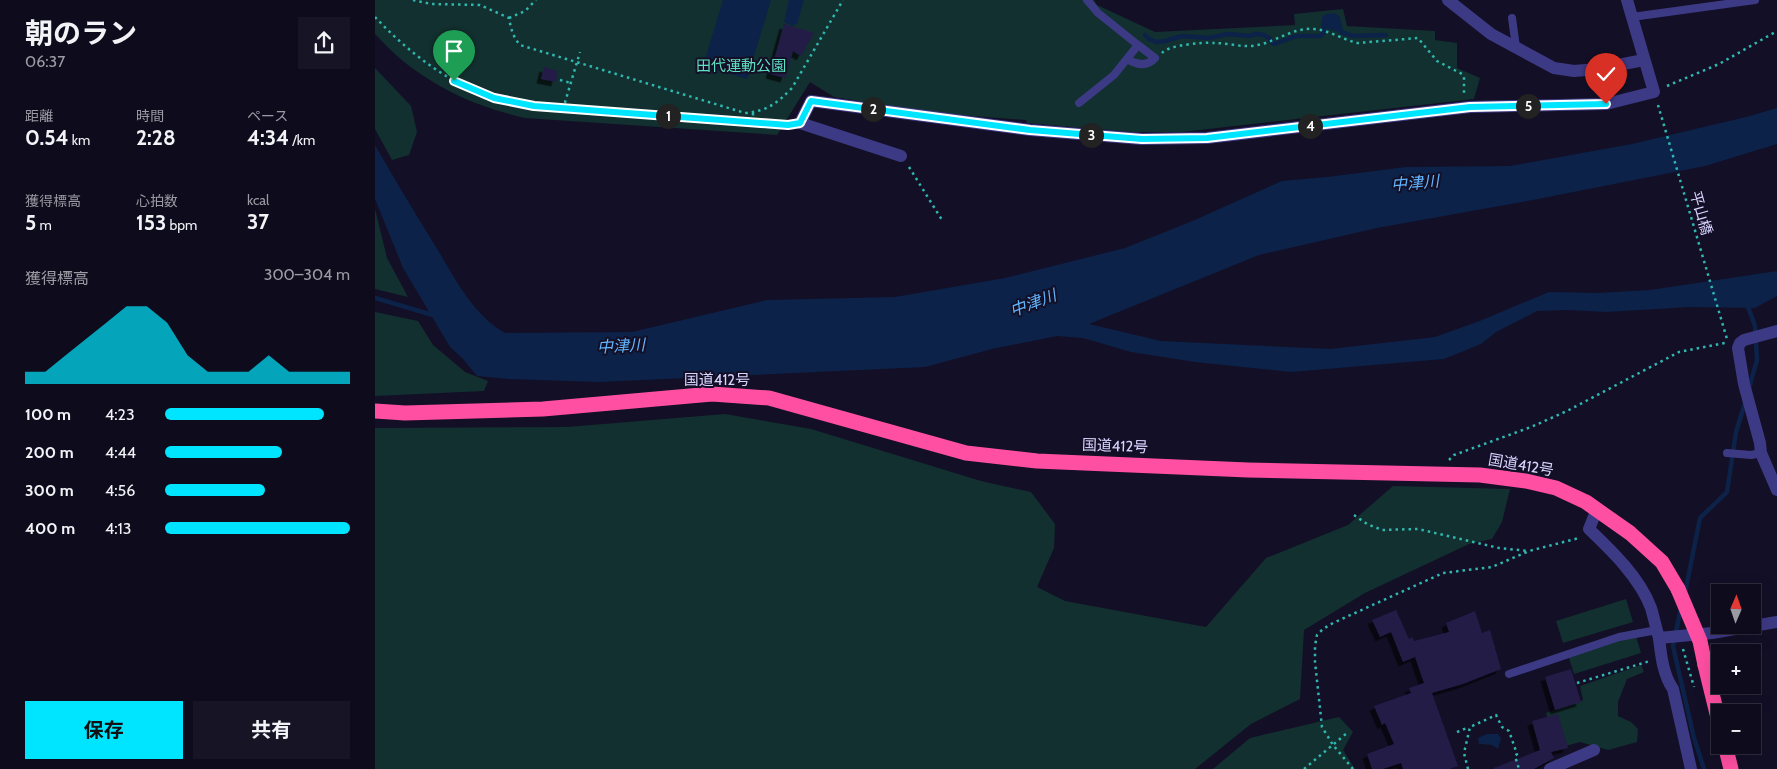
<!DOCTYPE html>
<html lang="ja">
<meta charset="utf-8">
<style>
body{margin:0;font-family:Cabin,"Noto Sans JP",sans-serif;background:#171425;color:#f1f3f6;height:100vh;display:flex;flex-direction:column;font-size:19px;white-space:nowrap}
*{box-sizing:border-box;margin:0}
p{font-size:16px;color:#9b9ba3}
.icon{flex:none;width:28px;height:28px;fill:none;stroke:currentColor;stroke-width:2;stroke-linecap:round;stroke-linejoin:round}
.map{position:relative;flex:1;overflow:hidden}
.details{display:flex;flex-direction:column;background:#0e0b1c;width:375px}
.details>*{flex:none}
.needle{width:32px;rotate:2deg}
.fabs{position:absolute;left:1336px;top:584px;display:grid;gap:10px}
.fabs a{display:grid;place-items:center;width:50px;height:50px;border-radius:0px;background:#0e0b1c;box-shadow:0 5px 20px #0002,0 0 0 1px #2e2b3b;font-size:25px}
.pin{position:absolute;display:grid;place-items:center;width:42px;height:42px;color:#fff;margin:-51px -21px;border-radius:50% 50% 50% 0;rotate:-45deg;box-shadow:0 0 5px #0007}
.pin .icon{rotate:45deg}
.km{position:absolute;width:25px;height:25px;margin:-12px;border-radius:50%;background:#222;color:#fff;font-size:14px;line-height:25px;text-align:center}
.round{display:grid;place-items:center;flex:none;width:52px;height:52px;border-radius:0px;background:#171425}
.head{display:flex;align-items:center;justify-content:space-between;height:85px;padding:0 25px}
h1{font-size:28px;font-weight:700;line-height:38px}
.metrics{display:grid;grid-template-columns:repeat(3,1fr);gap:8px;height:85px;padding:5px 25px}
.metrics div{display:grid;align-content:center}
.metrics b{font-size:21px;font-weight:700}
.metrics small{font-size:14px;font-weight:400}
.metrics p{font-size:14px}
.chart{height:140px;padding:10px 25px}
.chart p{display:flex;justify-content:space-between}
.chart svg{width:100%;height:90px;margin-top:5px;fill:#00e5ff;opacity:.7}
.button{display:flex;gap:10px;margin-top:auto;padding:10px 25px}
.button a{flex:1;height:58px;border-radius:0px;background:#00e5ff;color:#111;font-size:20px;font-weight:700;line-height:58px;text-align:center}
.button a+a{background:#171425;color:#f1f3f6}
ul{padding:0 25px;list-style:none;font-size:16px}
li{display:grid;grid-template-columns:80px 60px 1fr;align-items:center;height:38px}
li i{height:12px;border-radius:6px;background:#00e5ff}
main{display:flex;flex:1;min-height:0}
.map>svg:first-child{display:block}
</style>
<main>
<section class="details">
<div class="head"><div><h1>朝のラン</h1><p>06:37</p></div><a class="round"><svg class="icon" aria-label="share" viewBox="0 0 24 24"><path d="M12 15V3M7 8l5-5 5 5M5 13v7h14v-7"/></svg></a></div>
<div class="metrics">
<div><p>距離</p><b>0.54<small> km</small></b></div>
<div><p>時間</p><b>2:28</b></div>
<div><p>ペース</p><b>4:34<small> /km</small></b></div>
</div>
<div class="metrics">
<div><p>獲得標高</p><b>5<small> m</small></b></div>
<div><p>心拍数</p><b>153<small> bpm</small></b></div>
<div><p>kcal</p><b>37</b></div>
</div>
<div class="chart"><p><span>獲得標高</span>300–304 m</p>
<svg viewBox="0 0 160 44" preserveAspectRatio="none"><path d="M0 44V38L10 38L20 30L30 22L40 14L50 6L60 6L70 14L80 30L90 38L100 38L110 38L120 30L130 38L140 38L150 38L160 38V44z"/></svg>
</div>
<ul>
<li><b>100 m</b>4:23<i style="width:86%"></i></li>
<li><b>200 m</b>4:44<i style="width:63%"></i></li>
<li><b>300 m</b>4:56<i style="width:54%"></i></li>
<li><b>400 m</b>4:13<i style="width:100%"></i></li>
</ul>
<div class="button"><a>保存</a><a>共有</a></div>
</section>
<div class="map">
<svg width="1402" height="769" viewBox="0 0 1402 769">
<defs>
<filter id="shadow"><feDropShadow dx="-4.5" dy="4.5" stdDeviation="0" flood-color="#0009"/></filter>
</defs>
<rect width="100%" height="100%" fill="#130f26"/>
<g fill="#12302f">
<path d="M 0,0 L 719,0 L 722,5 L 780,32 L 920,25 L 919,14 L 968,9 L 972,26 L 1060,31 L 1060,40 L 1082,43 L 1082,68 L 1105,78 L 1099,99 L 807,132 L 756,132 L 652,123 L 651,120 L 559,113 L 459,97 L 435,82 L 402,135 L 150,118 C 103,107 66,91 28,61 C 18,53 9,43 0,34 Z"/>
<path d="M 0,68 L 36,106 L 42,132 L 34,155 L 17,160 L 0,129 Z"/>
<path d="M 0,209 L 12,258 L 33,297 L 0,289 Z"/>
<path d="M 0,312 L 43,321 L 58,345 L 90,372 L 113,381 L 109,391 L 0,396 Z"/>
<path d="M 350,414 L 436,429 L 606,481 L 656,492 L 680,524 L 679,548 L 662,587 L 690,601 L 831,627 L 891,558 L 973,525 L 1018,486 L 1135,489 L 1127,522 L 1117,539 L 1094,544 L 990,593 L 929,630 L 925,699 L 876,724 L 820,769 L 0,769 L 0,428 L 192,427 Z"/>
<path d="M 1251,599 L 1258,622 L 1188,643 L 1181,621 Z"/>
<path d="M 1259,630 L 1266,653 L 1199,674 L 1192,652 Z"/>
<path d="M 1266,665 L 1269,672 L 1252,679 L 1243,702 L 1243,716 L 1256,722 L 1263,729 L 1262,742 L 1233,750 L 1205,742 L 1180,749 L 1171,713 L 1208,700 L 1205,686 Z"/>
<path d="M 964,717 L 978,732 L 968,750 L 980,769 L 838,769 L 875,738 Z"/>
</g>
<g fill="#0c2248">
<path d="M 348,0 L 396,0 L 372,79 L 328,66 Z"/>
<path d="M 414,0 L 429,0 L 422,24 L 417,26 L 409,22 Z"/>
<path d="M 960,13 L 965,17 L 968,30 L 971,32 L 970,34 L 946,27 L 947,17 L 951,14 Z"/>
<path d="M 1402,108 L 1402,144 L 1330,166 L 1158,200 L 1002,228 L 884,255 L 714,324 L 786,341 L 955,349 L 1060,337 L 1107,320 L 1174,292 L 1222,293 L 1275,290 L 1402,271 L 1402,296 L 1380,308 L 1315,307 L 1232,312 L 1191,310 L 1162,311 L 1121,332 L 1106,344 L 1069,359 L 916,372 L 820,362 L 756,352 L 708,338 L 682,336 L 617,349 L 550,367 L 224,382 L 134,379 L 102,376 L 88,359 L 75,347 L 28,268 L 0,199 L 0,145 C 20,180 40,213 61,247 C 80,278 97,314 130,333 L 257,332 L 392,300 L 520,297 L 630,278 L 750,248 L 815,222 L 907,181 L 952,177 L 1031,167 L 1135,166 L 1257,144 L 1375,116 Z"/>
<path d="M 1112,734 L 1123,734 L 1126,738 L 1123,749 L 1117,745 L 1104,744 L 1103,738 Z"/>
</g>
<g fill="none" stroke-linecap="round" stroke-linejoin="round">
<g stroke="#0c2248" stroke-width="4.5">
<path d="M 966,32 L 978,36 L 1011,35"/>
<path d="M 770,35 L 774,39 L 781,42 L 790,41 L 807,36 L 834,38 L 853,34 L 874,36 L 881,34 L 889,35 L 894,38 L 897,43 L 900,44 L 921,36 L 945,36 L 948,34 L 950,27 L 953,26"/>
<path d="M 0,298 L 61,316"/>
<path d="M 1372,304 L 1380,326 L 1382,360 L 1374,388"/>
<path d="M 1310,593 L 1325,518 L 1352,492 L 1361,432 L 1370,403"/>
<path d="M 1306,608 L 1298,646 L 1319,738 L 1329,769"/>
</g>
</g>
<g fill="#241b47" filter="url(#shadow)">
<path d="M 409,24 L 439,33 L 426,56 L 418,51 L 410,78 L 395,74 Z"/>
<path d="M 169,67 L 183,71 L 181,82 L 166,79 Z"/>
<path d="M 1021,610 L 1034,639 L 1037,637 L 1039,641 L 1074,632 L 1071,623 L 1100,611 L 1107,633 L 1115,630 L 1126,669 L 1088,684 L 1057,693 L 1083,766 L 1075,769 L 1028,769 L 1026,763 L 1008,769 L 997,769 L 992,754 L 1019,744 L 1010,723 L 1007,725 L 999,706 L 1036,693 L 1034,688 L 1049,683 L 1040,657 L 1028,662 L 1016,632 L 1005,637 L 997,620 Z"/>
<path d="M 1196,669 L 1206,702 L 1180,710 L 1170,677 Z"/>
<path d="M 1183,714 L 1193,748 L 1176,752 L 1179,758 L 1159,769 L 1119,769 L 1119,768 L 1165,750 L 1157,721 Z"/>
</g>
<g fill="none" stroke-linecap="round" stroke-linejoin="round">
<g stroke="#2fb8b0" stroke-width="2.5" stroke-dasharray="2.5 4" stroke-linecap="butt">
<path d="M 38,0 L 56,4 L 105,5 L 134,18 C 136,29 138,37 145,45 L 370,113 C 393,111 402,103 417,88 L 468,0"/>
<path d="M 0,17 C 33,52 73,83 118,98 C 155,110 197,109 235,112 C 295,116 354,121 414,125"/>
<path d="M 134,18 L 150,11 L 161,0"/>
<path d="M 787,53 C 793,45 829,42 839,43 C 850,43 862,46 873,46 C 897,46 915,27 939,29 C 954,30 968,40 983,43 L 1043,38 L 1062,61 L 1087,74 L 1089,77 L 1089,96"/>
<path d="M 185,80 L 196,83"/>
<path d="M 1292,86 L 1344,64 L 1402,31"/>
<path d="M 1283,105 L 1352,339"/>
<path d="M 188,109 L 205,52"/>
<path d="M 378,122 L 378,112"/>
<path d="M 534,167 L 567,220"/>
<path d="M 1074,460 L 1079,455 L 1156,427 L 1192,411 L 1304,352 L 1350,343"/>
<path d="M 979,515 L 992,524 L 1007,530 L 1043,529 L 1124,548 L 1153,551"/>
<path d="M 1308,649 L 1319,687"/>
<path d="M 1202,683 L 1275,661"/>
<path d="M 1082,732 L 1094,727"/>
<path d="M 929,769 L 972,733"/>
<path d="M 978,769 L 958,745 L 947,727 L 940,662 L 940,646 L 942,635 L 948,629 L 958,623 L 1068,573 L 1117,567 L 1154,551 L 1204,538"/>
<path d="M 1093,769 L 1089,753 L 1095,727 L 1121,715 L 1127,727 L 1134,731 L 1142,754 L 1140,756 L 1144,769"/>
</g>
<g stroke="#3d3a85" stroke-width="8">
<path d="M 1257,17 L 1380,0"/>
<path d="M 1137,18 L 1141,47"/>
<path d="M 752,59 C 762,65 772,67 780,58 L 763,45"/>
<path d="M 704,103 L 739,75 L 763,45 L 723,13 L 712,0"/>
<path d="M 1352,453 L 1376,455 L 1386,453"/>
<path d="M 1134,674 L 1244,637 L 1282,630"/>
</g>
<g stroke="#3d3a85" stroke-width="12">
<path d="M 1073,0 L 1116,34 L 1179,68 L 1199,71 L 1222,69 L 1269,60"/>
<path d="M 526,156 L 425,123 L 436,101 L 655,130 L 767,139 L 832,138 L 1095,107 L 1231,104 L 1279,92 L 1252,0"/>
<path d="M 1402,331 L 1369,340 L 1365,343 L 1363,348 L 1369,384 L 1385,443 L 1386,453 L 1402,490"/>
<path d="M 1222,509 L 1214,529 C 1237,551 1265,578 1276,608 C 1279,618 1281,628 1284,638 L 1337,633 L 1402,622"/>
<path d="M 1284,638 C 1286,655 1288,675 1298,689 L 1316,769"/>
<path d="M 1175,769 L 1219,750"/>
</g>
<g stroke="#ff4fa3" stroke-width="15">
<path d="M 0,411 L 30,413 L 168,409 L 337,394 L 394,398 L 591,453 L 662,461 L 873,470 L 1105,475 L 1151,481 L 1181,488 L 1211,502 L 1255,533 L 1287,562 L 1303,589"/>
<path d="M 1330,665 L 1345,726"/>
<path d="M 1350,745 L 1356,769"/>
</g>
<path stroke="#ff4fa3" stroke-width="15" d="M 1303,589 L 1325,641 L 1330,665"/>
</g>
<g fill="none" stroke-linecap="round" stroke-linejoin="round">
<defs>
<path id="route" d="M 79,81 L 119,98 L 159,106 L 413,125 L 425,123 L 436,101 L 655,130 L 767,139 L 832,138 L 1095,107 L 1231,104"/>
</defs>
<use href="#route" stroke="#fff" stroke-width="10"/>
<use href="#route" stroke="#00e5ff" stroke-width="6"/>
</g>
<g text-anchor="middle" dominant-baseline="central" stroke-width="4" stroke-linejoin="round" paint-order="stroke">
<g font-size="15" fill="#5fe0c0" stroke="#130f26">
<text x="366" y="66">田代運動公園</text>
</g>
<g font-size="15" fill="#d9d4ff" stroke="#130f26">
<text transform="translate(1326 213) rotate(74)">平山橋</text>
<text x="342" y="380">国道412号</text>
<text transform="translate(740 446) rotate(2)">国道412号</text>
<text transform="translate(1146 465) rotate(10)">国道412号</text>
</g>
<g font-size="16" font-style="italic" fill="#62b6ff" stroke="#130f26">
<text transform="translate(1040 183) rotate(-5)">中津川</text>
<text transform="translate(658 303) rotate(-21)">中津川</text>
<text transform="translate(246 346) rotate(-3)">中津川</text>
</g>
</g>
</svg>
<div class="fabs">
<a><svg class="needle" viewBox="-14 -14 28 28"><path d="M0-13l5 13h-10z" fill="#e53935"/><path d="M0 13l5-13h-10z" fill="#9b9ba3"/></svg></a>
<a>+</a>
<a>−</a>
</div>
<div class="pin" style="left:79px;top:81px;background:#1e9e55"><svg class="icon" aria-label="arrive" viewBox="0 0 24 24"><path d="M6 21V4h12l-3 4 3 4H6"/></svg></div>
<div class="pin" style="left:1231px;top:104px;background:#d93025"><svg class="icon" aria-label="check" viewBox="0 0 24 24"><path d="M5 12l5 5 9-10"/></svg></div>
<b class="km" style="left:293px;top:116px">1</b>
<b class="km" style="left:498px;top:109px">2</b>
<b class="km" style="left:716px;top:135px">3</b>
<b class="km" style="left:935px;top:126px">4</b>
<b class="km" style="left:1153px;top:106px">5</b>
</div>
</main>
